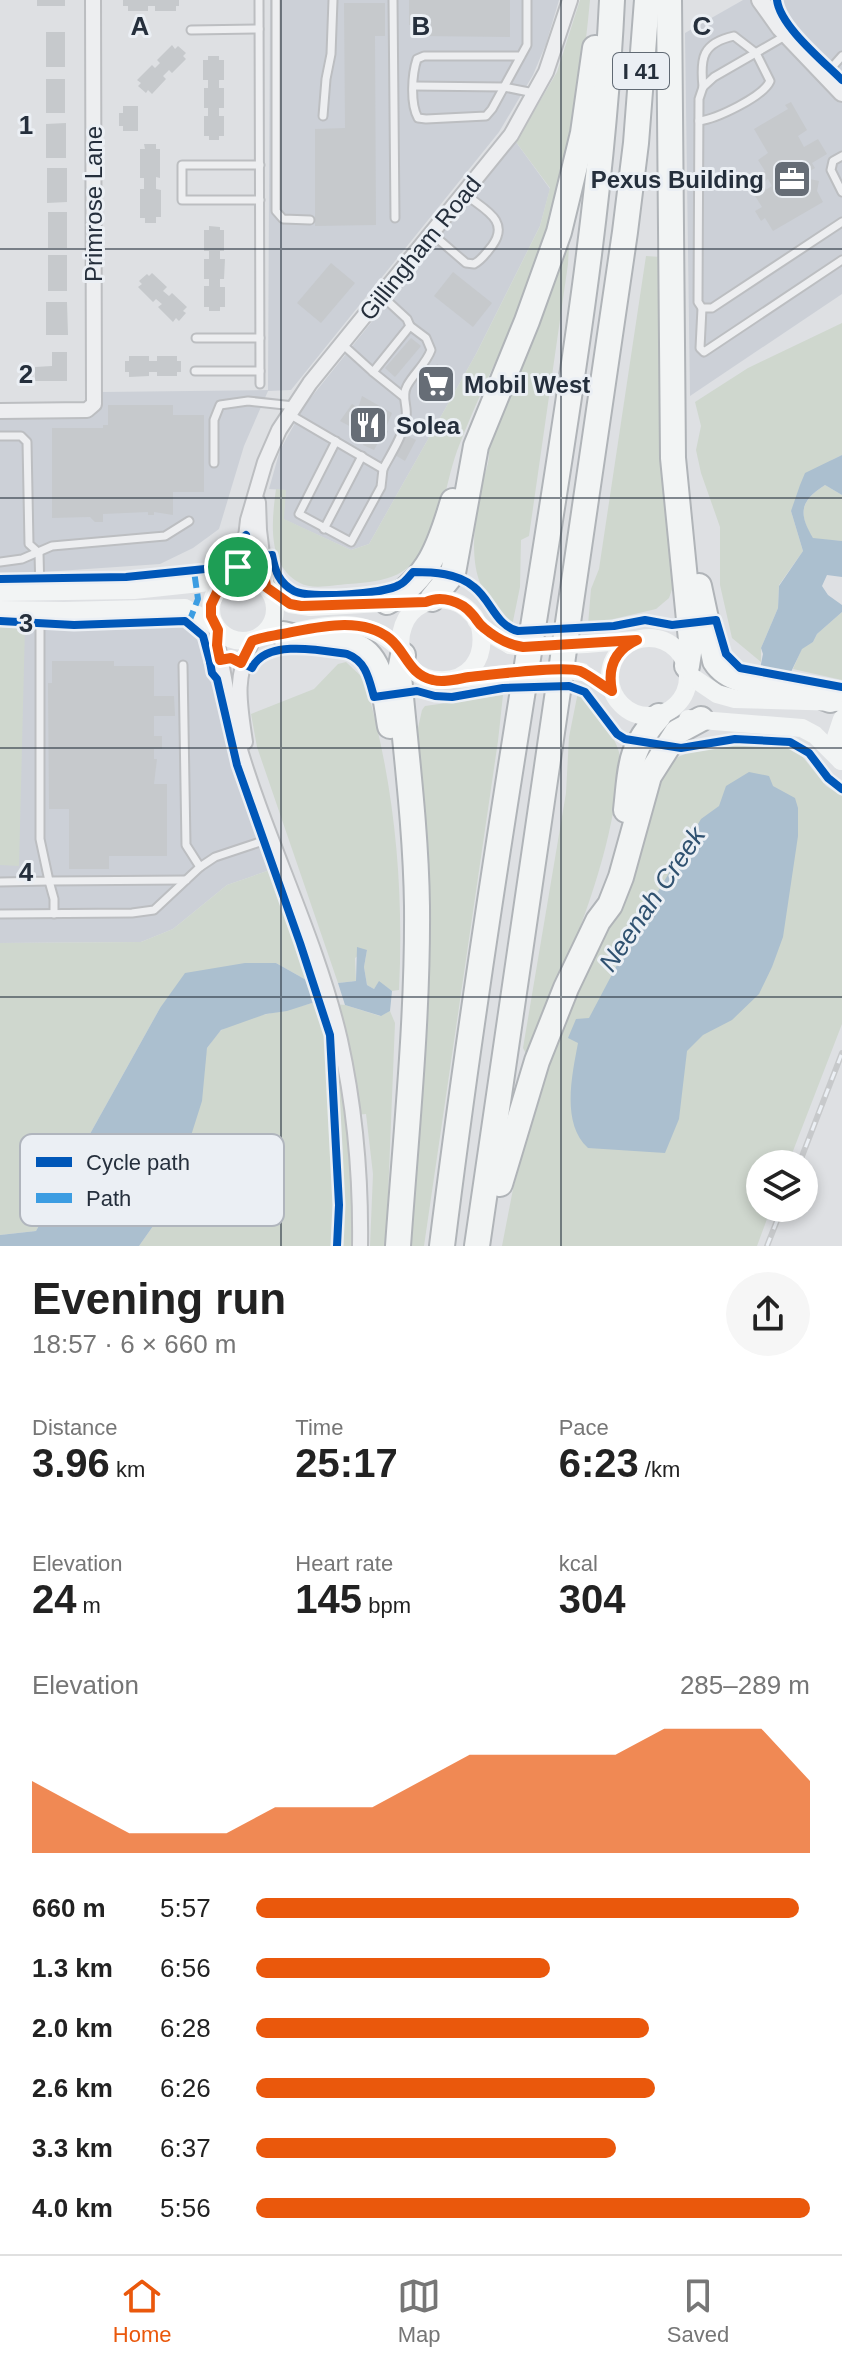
<!DOCTYPE html>
<meta charset="utf-8">
<style>
body{margin:0;font-family:Arial,sans-serif;background:#f6f6f6;color:#222;height:100vh;display:flex;flex-direction:column;font-size:30px;white-space:nowrap}
*{box-sizing:border-box;margin:0}
p{font-size:26px;color:#767676}
.icon{flex:none;width:44px;height:44px;fill:none;stroke:currentColor;stroke-width:2;stroke-linecap:round;stroke-linejoin:round}
.map{position:relative;height:1246px;overflow:hidden}
.details{display:flex;flex-direction:column;background:#fff;flex:1}
.details>*{flex:none}
.buttons{position:absolute;left:746px;top:1150px;display:grid;gap:16px}
.buttons a{display:grid;place-items:center;width:72px;height:72px;border-radius:50%;background:#fff;box-shadow:0 4px 12px #0003;font-size:40px}
.pin{position:absolute;display:grid;place-items:center;width:68px;height:68px;color:#fff;margin:-34px;border:4px solid #fff;border-radius:50%;box-shadow:0 2px 8px #0007}
.round{display:grid;place-items:center;flex:none;width:84px;height:84px;border-radius:42px;background:#f6f6f6}
.headline{display:flex;align-items:center;justify-content:space-between;height:136px;padding:0 32px}
h1{font-size:44px;font-weight:800;line-height:60px}
.metrics{display:grid;grid-template-columns:repeat(3,1fr);gap:12px;height:136px;padding:8px 32px}
.metrics div{display:grid;align-content:center}
.metrics b{font-size:40px;font-weight:800}
.metrics small{font-size:22px;font-weight:400}
.metrics p{font-size:22px}
.chart{height:224px;padding:16px 32px}
.chart p{display:flex;justify-content:space-between}
.chart svg{width:100%;height:144px;margin-top:8px;fill:#ea580c;opacity:.7}
ul{padding:0 32px;list-style:none;font-size:26px}
li{display:grid;grid-template-columns:128px 96px 1fr;align-items:center;height:60px}
li i{height:20px;border-radius:10px;background:#ea580c}
.dock{display:flex;justify-content:space-around;align-items:center;height:112px;border-top:2px solid #e0e0e0;background:#fff;font-size:22px;color:#767676}
.dock a{display:grid;justify-items:center;gap:4px}
.dock .selected{color:#ea580c}
.map>svg:first-child{display:block}
</style>
<div class="map">
<svg width="842" height="1246" viewBox="0 0 842 1246">
<rect width="100%" height="100%" fill="#dee0e3"/>
<g fill="#ccd0d7">
<path d="M 270,0 L 559,0 L 546,44 L 533,75 L 499,132 L 291,390 L 268,391 L 244,446 L 219,529 L 193,548 L 160,564 L 0,575 L 0,419 L 91,416 L 101,403 L 102,392 L 268,390 Z"/>
<path d="M 743,0 L 842,0 L 842,294 L 690,396 L 685,33 Z"/>
<path d="M 516,142 L 550,189 L 540,226 L 476,354 L 369,544 L 351,550 L 283,519 L 286,490 L 269,489 L 280,450 L 305,405 Z"/>
<path d="M 0,616 L 184,616 L 202,627 L 213,652 L 220,713 L 231,758 L 270,870 L 227,885 L 173,929 L 141,942 L 0,943 Z"/>
</g>
<g fill="#cfd7ce">
<path d="M 580,0 L 590,0 C 585,55 577,108 567,162 C 563,181 561,203 555,221 C 528,300 487,373 457,451 C 447,479 444,510 430,537 C 410,577 390,581 348,584 C 334,585 312,590 300,583 C 266,565 272,520 276,489 L 286,490 L 284,519 L 351,550 L 369,544 L 476,354 L 540,226 L 550,188 L 516,142 L 557,72 Z"/>
<path d="M 570,228 L 568,264 L 529,536 L 521,540 L 520,587 L 512,626 C 501,613 484,596 479,580 C 470,554 475,517 480,491 C 482,477 492,462 488,448 Z"/>
<path d="M 646,256 L 661,257 L 675,581 L 669,598 L 656,609 L 588,625 L 591,589 L 599,569 Z"/>
<path d="M 842,323 L 842,455 L 832,460 L 791,511 L 803,551 L 779,585 L 778,608 L 761,648 L 761,662 L 732,638 L 720,585 L 720,527 L 701,473 L 696,450 L 701,426 L 695,402 L 748,368 Z"/>
<path d="M 825,485 L 842,495 L 842,541 L 813,539 C 798,513 800,501 825,485 Z"/>
<path d="M 842,612 L 842,680 L 793,669 L 802,648 L 813,642 L 817,634 Z"/>
<path d="M 0,624 L 25,625 L 19,866 L 0,865 Z"/>
<path d="M 346,662 L 361,676 L 367,689 C 395,787 404,888 399,990 L 392,991 L 379,982 L 374,989 L 367,985 L 364,967 L 367,950 L 355,958 L 356,981 L 338,983 L 257,747 L 251,714 L 314,689 L 338,664 Z"/>
<path d="M 578,692 C 591,704 615,735 619,752 C 622,769 617,790 614,807 C 599,895 559,976 530,1061 L 523,1048 L 566,793 L 569,737 Z"/>
<path d="M 503,695 L 498,741 L 424,1246 L 408,1246 L 414,746 L 422,710 L 425,706 Z"/>
<path d="M 737,745 L 788,747 L 798,751 L 826,786 L 842,796 L 842,1024 L 788,1164 L 760,1164 L 760,1208 L 771,1208 L 757,1246 L 502,1246 L 513,1189 L 549,1055 L 619,902 L 660,778 L 678,757 L 695,750 Z"/>
<path d="M 270,870 L 308,981 L 276,963 L 160,1008 L 36,1231 L 0,1235 L 0,943 L 141,942 L 173,929 L 227,885 Z"/>
<path d="M 315,1002 L 345,1005 L 380,1016 L 390,1011 L 395,1023 L 386,1246 L 370,1246 L 373,1174 L 366,1114 L 355,1115 L 360,1246 L 139,1246 L 170,1202 L 207,1048 C 212,1042 217,1033 223,1029 C 251,1014 286,1012 315,1002 Z"/>
</g>
<g fill="#abbfcf">
<path d="M 842,455 L 842,495 L 825,485 C 800,501 798,513 813,538 L 842,541 L 842,577 L 827,575 L 822,586 L 828,595 L 842,605 L 842,612 L 817,634 L 813,642 L 802,649 L 790,674 L 760,669 L 763,654 L 761,648 L 778,608 L 779,586 L 803,551 L 791,511 L 800,485 L 805,473 Z"/>
<path d="M 749,772 L 769,776 L 773,786 L 795,798 L 798,808 L 798,836 L 783,937 L 772,967 L 759,994 L 732,1020 L 703,1035 L 687,1051 L 679,1119 L 665,1153 L 588,1148 C 561,1124 572,1075 578,1043 L 568,1038 L 576,1019 L 589,1018 L 637,927 L 701,819 L 719,806 L 726,786 Z"/>
<path d="M 357,947 L 367,950 L 364,967 L 367,985 L 374,989 L 379,981 L 392,991 L 390,1011 L 381,1016 L 345,1005 L 338,983 L 356,981 Z"/>
<path d="M 245,963 L 276,963 L 308,981 L 315,1002 L 287,1011 L 266,1014 L 221,1030 L 207,1048 L 202,1101 L 170,1202 L 139,1246 L 0,1246 L 0,1235 L 36,1231 L 160,1008 L 185,973 Z"/>
</g>
<g fill="#c6c9cc">
<rect x="37" y="0" width="28" height="6"/>
<path d="M 123,0 L 179,0 L 179,6 L 176,6 L 176,11 L 155,11 L 155,6 L 148,6 L 148,11 L 128,11 L 128,6 L 123,6 Z"/>
<path d="M 409,0 L 510,0 L 510,37 L 419,36 L 419,25 L 409,25 Z"/>
<path d="M 344,3 L 385,3 L 385,36 L 375,36 L 376,225 L 315,226 L 315,129 L 345,128 Z"/>
<rect x="46" y="32" width="19" height="35"/>
<path d="M 172,45 L 175,49 L 178,46 L 186,53 L 183,56 L 186,59 L 172,73 L 169,70 L 163,76 L 166,79 L 152,94 L 148,90 L 146,93 L 138,86 L 141,83 L 137,80 L 152,65 L 155,68 L 160,63 L 157,60 Z"/>
<path d="M 208,56 L 219,56 L 219,60 L 224,60 L 224,80 L 219,80 L 219,88 L 224,88 L 224,108 L 219,108 L 219,116 L 224,116 L 224,136 L 219,136 L 219,140 L 209,140 L 209,136 L 204,136 L 204,116 L 208,116 L 208,108 L 204,108 L 204,88 L 208,88 L 208,80 L 203,80 L 203,60 L 208,60 Z"/>
<rect x="46" y="79" width="19" height="34"/>
<path d="M 791,102 L 807,130 L 798,136 L 804,147 L 818,139 L 827,154 L 812,163 L 815,168 L 806,173 L 810,179 L 819,181 L 817,191 L 823,202 L 773,231 L 765,218 L 761,221 L 755,211 L 762,207 L 755,196 L 772,186 L 768,179 L 764,182 L 759,174 L 765,171 L 758,160 L 768,153 L 754,129 L 788,109 L 785,105 Z"/>
<path d="M 123,106 L 138,106 L 138,131 L 123,131 L 123,126 L 119,126 L 119,113 L 123,113 Z"/>
<path d="M 66,123 L 66,158 L 46,158 L 46,124 Z"/>
<path d="M 144,144 L 156,144 L 156,149 L 160,149 L 160,178 L 156,177 L 156,189 L 161,190 L 161,217 L 156,217 L 156,223 L 145,223 L 145,218 L 140,218 L 140,189 L 144,189 L 144,178 L 140,178 L 140,149 L 145,149 Z"/>
<path d="M 47,168 L 67,168 L 67,202 L 47,203 Z"/>
<rect x="48" y="212" width="19" height="36"/>
<path d="M 209,226 L 220,227 L 220,230 L 224,230 L 224,251 L 220,251 L 220,259 L 225,259 L 224,279 L 220,279 L 220,287 L 225,287 L 225,307 L 220,307 L 220,311 L 209,311 L 209,307 L 204,307 L 204,286 L 209,286 L 209,279 L 204,279 L 204,259 L 209,259 L 209,251 L 204,251 L 204,230 L 209,230 Z"/>
<rect x="48" y="255" width="19" height="36"/>
<path d="M 331,263 L 355,283 L 321,323 L 297,303 Z"/>
<path d="M 453,272 L 492,303 L 473,327 L 434,296 Z"/>
<path d="M 152,273 L 167,287 L 163,291 L 169,296 L 172,293 L 187,307 L 183,311 L 186,313 L 179,321 L 176,318 L 173,322 L 158,307 L 162,304 L 156,299 L 153,302 L 138,287 L 142,284 L 139,281 L 147,274 L 149,276 Z"/>
<path d="M 46,302 L 67,302 L 68,335 L 46,335 Z"/>
<path d="M 411,338 L 421,346 L 395,377 L 385,368 Z"/>
<path d="M 52,352 L 67,352 L 67,381 L 35,381 L 35,367 L 52,366 Z"/>
<path d="M 129,356 L 149,356 L 149,361 L 157,361 L 157,356 L 177,356 L 177,361 L 181,361 L 181,372 L 177,372 L 177,376 L 157,376 L 157,372 L 149,372 L 149,376 L 129,377 L 129,372 L 125,372 L 125,361 L 129,361 Z"/>
<path d="M 437,364 L 455,379 L 435,403 L 417,388 Z"/>
<path d="M 362,396 L 392,413 L 385,430 L 388,431 L 384,441 L 380,439 L 374,450 L 363,445 L 365,440 L 353,434 L 355,429 L 340,421 L 352,404 L 358,408 Z"/>
<path d="M 108,405 L 173,405 L 173,415 L 204,415 L 204,492 L 173,492 L 173,515 L 154,512 L 154,515 L 148,515 L 148,512 L 103,514 L 103,522 L 95,522 L 90,517 L 52,518 L 52,428 L 103,428 L 103,425 L 108,425 Z"/>
<path d="M 406,435 L 416,440 L 405,461 L 395,455 Z"/>
<path d="M 52,661 L 114,661 L 114,666 L 154,666 L 154,696 L 174,696 L 175,716 L 154,716 L 154,736 L 162,736 L 162,749 L 154,749 L 154,759 L 157,759 L 154,784 L 167,784 L 167,856 L 109,856 L 109,869 L 69,869 L 69,809 L 49,809 L 48,683 L 52,683 Z"/>
</g>
<g fill="none" stroke-linecap="round" stroke-linejoin="round">
<defs>
<g id="service">
<path d="M 259,0 L 260,384"/>
<path d="M 276,0 L 276,211 L 283,219 L 310,220"/>
<path d="M 393,0 L 395,218"/>
<path d="M 191,30 L 259,29"/>
<path d="M 785,36 L 714,77 L 703,87 L 699,99 L 698,302 L 702,308 L 712,308 L 842,222"/>
<path d="M 521,56 L 424,56 L 417,59 C 412,74 410,104 418,118 L 426,119 L 486,116 L 492,109 L 527,45 L 527,0"/>
<path d="M 826,74 L 842,56"/>
<path d="M 414,86 L 504,87 L 534,93"/>
<path d="M 323,116 L 326,79 L 331,54 L 333,0"/>
<path d="M 699,121 C 716,119 763,97 770,81 L 756,53 L 734,36 C 702,43 700,58 703,87"/>
<path d="M 842,156 L 833,161 L 831,170 L 842,192"/>
<path d="M 260,165 L 182,165 L 182,200 L 260,200"/>
<path d="M 431,233 L 466,263 L 474,264 C 482,260 486,253 492,246 C 511,220 483,209 465,194"/>
<path d="M 702,308 L 700,348 L 704,352 L 842,260"/>
<path d="M 196,338 L 260,338"/>
<path d="M 341,343 L 373,372 L 410,326 L 407,319 L 381,295"/>
<path d="M 195,371 L 260,371"/>
<path d="M 373,372 L 404,397"/>
<path d="M 289,414 L 383,469 L 381,487 L 351,542 L 299,514 L 336,441"/>
<path d="M 0,436 L 21,436 L 27,442 L 29,544 L 39,553 L 40,592"/>
<path d="M 214,463 L 214,420 L 220,405 L 248,401 L 294,406"/>
<path d="M 383,469 C 392,452 403,436 406,417 C 408,407 401,396 407,386 C 414,373 426,364 431,350 L 426,338 L 410,326"/>
<path d="M 324,529 L 362,456"/>
<path d="M 0,562 L 22,559 L 52,546 L 165,536 L 189,521"/>
<path d="M 183,665 L 186,845 L 200,867"/>
<path d="M 0,882 L 49,881 L 40,839 L 40,612"/>
<path d="M 0,914 L 132,913 L 154,910 L 200,867 L 215,857 L 272,838"/>
<path d="M 54,914 L 54,899 L 49,881 L 186,880"/>
</g>
<g id="minor">
<path d="M 0,411 L 87,410 L 94,404 L 93,0"/>
<path d="M 258,502 L 259,530 L 266,587"/>
<path d="M 233,578 L 245,546 L 248,520 L 265,462 L 279,430 L 310,383 L 511,135 L 546,72 L 570,0"/>
<path d="M 218,630 L 217,645 C 225,676 228,709 237,740 C 266,841 316,937 340,1040 C 355,1108 361,1176 360,1246"/>
<path d="M 245,742 C 239,701 234,679 252,641"/>
</g>
<path id="tertiary" d="M 760,0 L 780,28 L 842,93"/>
<g id="motorway">
<path d="M 669,0 L 673,458 L 691,640 L 687,666"/>
<path d="M 699,586 L 715,661 C 732,688 777,683 806,690 C 814,693 822,697 830,700"/>
<path d="M 432,599 L 453,573 L 476,446 L 527,321 L 559,232 L 583,133 L 595,48"/>
<path d="M 387,602 C 429,579 440,545 453,501"/>
<path d="M 283,634 C 306,641 329,639 352,645 C 384,653 385,700 390,726"/>
<path d="M 626,810 C 631,766 628,750 659,716"/>
<path d="M 500,1184 L 537,1061 L 566,988 L 598,921 L 610,905 L 621,877 L 649,776 L 677,732 L 701,719"/>
<path d="M 398,1246 C 406,1133 418,1019 417,906 C 416,830 406,753 399,676 L 403,655"/>
<path d="M 442,1246 C 470,1020 506,795 542,571 C 572,381 603,192 612,0"/>
<path d="M 477,1246 L 625,232 L 636,143 L 647,0"/>
</g>
</defs>
<use href="#service" stroke="#bcbec1" stroke-width="11"/>
<use href="#minor" stroke="#bcbec1" stroke-width="18"/>
<use href="#tertiary" stroke="#bcbec1" stroke-width="20"/>
<use href="#motorway" stroke="#b0b4b8" stroke-width="28"/>
<use href="#service" stroke="#edeef0" stroke-width="7"/>
<use href="#minor" stroke="#edeef0" stroke-width="14"/>
<use href="#tertiary" stroke="#edeef0" stroke-width="16"/>
<g stroke="#f2f4f4" stroke-width="18">
<circle cx="243" cy="609" r="32"/>
<path d="M 0,592 L 134,590 L 228,580"/>
<path d="M 271,592 L 290,604 L 310,607 L 399,602"/>
<path d="M 0,610 L 64,611 L 185,608 L 215,625"/>
<path d="M 480,626 C 495,699 392,695 401,634 C 403,624 408,614 416,608 C 434,595 458,597 472,614 C 478,620 473,617 479,624 C 486,633 500,639 510,645"/>
<path d="M 298,631 C 339,622 371,619 402,651"/>
<circle cx="649" cy="677" r="39"/>
<path d="M 586,644 L 634,640"/>
<path d="M 689,675 L 717,694 L 735,699 L 842,702"/>
<path d="M 458,679 L 505,674"/>
<path d="M 688,719 L 802,728 L 815,735 L 841,761"/>
<path d="M 841,761 L 835,740 L 842,719"/>
</g>
<use href="#motorway" stroke="#f2f4f4" stroke-width="24"/>
<defs>
<g id="rail">
<path d="M 799,1164 L 842,1053"/>
<path d="M 767,1246 L 782,1208"/>
</g>
</defs>
<use href="#rail" stroke="#c7c9cb" stroke-width="6"/>
<use href="#rail" stroke="#ebeff4" stroke-width="3" stroke-dasharray="9" stroke-linecap="butt"/>
<g stroke="#f2f4f4" stroke-width="18">
<path d="M 510,645 L 523,647 L 586,644"/>
<path d="M 505,674 L 567,670 L 582,672"/>
</g>
<path stroke="#3c9de2" stroke-width="6" stroke-dasharray="12 6" stroke-linecap="butt" d="M 189,622 L 198,599 L 194,571"/>
<defs>
<g id="cycleway">
<path d="M 777,0 C 780,26 823,61 842,80"/>
<path d="M 233,550 L 252,558 L 272,555 C 275,571 279,583 294,591 C 309,599 384,594 399,585 C 405,583 409,576 413,572 C 433,572 458,573 474,587 C 491,600 496,626 518,631 L 614,626 L 645,620 L 672,625 L 716,620 L 726,654 L 740,668 L 842,687"/>
<path d="M 0,579 L 126,577 L 215,568 L 229,558 L 236,543 L 246,535"/>
<path d="M 0,621 L 74,625 L 185,621 L 203,636 L 210,662 L 231,658 L 252,668 C 266,639 320,650 347,654 C 366,661 369,679 374,697 L 417,691 L 435,696 L 452,697 L 503,688 L 569,686 L 585,692 L 617,734 L 625,739 L 681,748 L 735,739 L 790,742 L 809,753 L 828,778 L 842,789"/>
<path d="M 210,662 L 212,673 L 217,679 L 237,765 L 300,943 L 330,1035 L 339,1205 L 337,1246"/>
</g>
</defs>
<use href="#cycleway" stroke="#ebeff4" stroke-width="13"/>
<use href="#cycleway" stroke="#0057b8" stroke-width="8"/>
</g>
<g fill="none" stroke-linecap="round" stroke-linejoin="round">
<defs>
<path id="route" d="M 242,554 L 252,558 L 262,557 L 266,587 L 290,604 L 301,606 L 426,602 C 441,595 461,601 472,614 C 477,619 478,624 484,628 C 496,638 508,645 523,647 L 637,640 C 615,650 607,667 612,691 C 601,685 591,676 580,671 C 563,665 491,675 469,677 C 457,679 444,683 433,680 C 409,675 406,652 390,639 C 361,615 315,628 282,634 C 272,636 262,637 252,641 L 241,663 L 231,658 L 220,660 L 217,645 L 218,630 L 211,616 L 211,605 L 220,586 L 233,578 Z"/>
</defs>
<use href="#route" stroke="#fff" stroke-width="16"/>
<use href="#route" stroke="#ea580c" stroke-width="10"/>
</g>
<path fill="none" stroke="#252f3c" stroke-width="2" stroke-opacity="0.55" d="M 281,0 L 281,1246M 561,0 L 561,1246M 0,249 L 842,249M 0,498 L 842,498M 0,748 L 842,748M 0,997 L 842,997"/>
<defs>
<symbol id="office-square" viewBox="-11 -11 22 22"><rect x="-9" y="-9" width="18" height="18" rx="4" fill="#666d76" stroke="#ebeff4"/><path d="M-6-3h4V-5.5h4V-3h4V5H-6ZM-1-4.5V-3h2v-1.5ZM-6 0V1H6V0Z" fill="#fff"/></symbol>
<symbol id="supermarket-square" viewBox="-11 -11 22 22"><rect x="-9" y="-9" width="18" height="18" rx="4" fill="#666d76" stroke="#ebeff4"/><path d="M-6-5.5h2.5l.6 2H6L4.5 2H-2.5L-4.4-4H-6ZM-1.5 3.2a1.3 1.3 0 1 0 .1 0ZM3 3.2a1.3 1.3 0 1 0 .1 0Z" fill="#fff"/></symbol>
<symbol id="restaurant-square" viewBox="-11 -11 22 22"><rect x="-9" y="-9" width="18" height="18" rx="4" fill="#666d76" stroke="#ebeff4"/><path d="M-5-6h1v4h1v-4h1v4h1v-4h1v5L-1.5 .5V6h-2V.5L-5-1ZM5-6V6H3V1.5H1.5Q1.5-4 5-6Z" fill="#fff"/></symbol>
</defs>
<g fill-rule="evenodd">
<use href="#office-square" x="770" y="157" width="44" height="44"/>
<use href="#supermarket-square" x="414" y="362" width="44" height="44"/>
<use href="#restaurant-square" x="346" y="403" width="44" height="44"/>
</g>
<g text-anchor="middle" dominant-baseline="central" stroke-width="6" stroke-linejoin="round" paint-order="stroke">
<rect fill="#ebeff4" stroke="#606973" stroke-width="2" x="613" y="53" width="56" height="36" rx="6"/>
<g font-size="22" font-weight="bold" fill="#252f3c">
<text x="641" y="71">I 41</text>
</g>
<g font-size="24" font-weight="bold" fill="#252f3c" stroke="#ebeff4" text-anchor="start">
<text x="764" y="179" text-anchor="end">Pexus Building</text>
<text x="464" y="384">Mobil West</text>
<text x="396" y="425">Solea</text>
</g>
<g font-size="24" fill="#252f3c" stroke="#ebeff4">
<text transform="translate(93 204) rotate(-90)">Primrose Lane</text>
<text transform="translate(420 248) rotate(-51)">Gillingham Road</text>
</g>
<g font-size="26" font-style="italic" fill="#2f5170" stroke="#ebeff4">
<text transform="translate(652 899) rotate(-56)">Neenah Creek</text>
</g>
</g>
<rect x="20" y="1134" width="264" height="92" rx="12" fill="#ebeff4" stroke="#b0b5bd" stroke-width="2"/>
<rect x="36" y="1157" width="36" height="10" fill="#0057b8"/>
<rect x="36" y="1193" width="36" height="10" fill="#3c9de2"/>
<g font-size="22" fill="#252f3c">
<text x="86" y="1170">Cycle path</text>
<text x="86" y="1206">Path</text>
</g>
<g font-size="26" text-anchor="middle" font-weight="bold" fill="#252f3c" stroke="#ebeff4" stroke-width="6" stroke-linejoin="round" paint-order="stroke">
<text x="140" y="35">A</text>
<text x="421" y="35">B</text>
<text x="702" y="35">C</text>
<text x="26" y="134">1</text>
<text x="26" y="383">2</text>
<text x="26" y="632">3</text>
<text x="26" y="881">4</text>
</g>
</svg>
<div class="buttons">
<a><svg class="icon" aria-label="layers" viewBox="0 0 24 24"><path d="M12 4l9 5-9 5-9-5zM3 14l9 5 9-5"/></svg></a>
</div>
<div class="pin" style="left:238px;top:567px;background:#1e9e55"><svg class="icon" aria-label="arrive" viewBox="0 0 24 24"><path d="M6 21V4h12l-3 4 3 4H6"/></svg></div>
</div>
<section class="details">
<div class="headline"><div><h1>Evening run</h1><p>18:57 · 6 × 660 m</p></div><a class="round"><svg class="icon" aria-label="share" viewBox="0 0 24 24"><path d="M12 15V3M7 8l5-5 5 5M5 13v7h14v-7"/></svg></a></div>
<div class="metrics">
<div><p>Distance</p><b>3.96<small> km</small></b></div>
<div><p>Time</p><b>25:17</b></div>
<div><p>Pace</p><b>6:23<small> /km</small></b></div>
</div>
<div class="metrics">
<div><p>Elevation</p><b>24<small> m</small></b></div>
<div><p>Heart rate</p><b>145<small> bpm</small></b></div>
<div><p>kcal</p><b>304</b></div>
</div>
<div class="chart"><p><span>Elevation</span>285–289 m</p>
<svg viewBox="0 0 160 44" preserveAspectRatio="none"><path d="M0 44V22L10 30L20 38L30 38L40 38L50 30L60 30L70 30L80 22L90 14L100 14L110 14L120 14L130 6L140 6L150 6L160 22V44z"/></svg>
</div>
<ul>
<li><b>660 m</b>5:57<i style="width:98%"></i></li>
<li><b>1.3 km</b>6:56<i style="width:53%"></i></li>
<li><b>2.0 km</b>6:28<i style="width:71%"></i></li>
<li><b>2.6 km</b>6:26<i style="width:72%"></i></li>
<li><b>3.3 km</b>6:37<i style="width:65%"></i></li>
<li><b>4.0 km</b>5:56<i style="width:100%"></i></li>
</ul>
</section>
<nav class="dock">
<a class="selected"><svg class="icon" aria-label="home" viewBox="0 0 24 24"><path d="M3 11l9-7 9 7M6 9v11h12V9"/></svg>Home</a>
<a><svg class="icon" aria-label="map" viewBox="0 0 24 24"><path d="M3 6l6-2 6 2 6-2v14l-6 2-6-2-6 2zM9 4v14M15 6v14"/></svg>Map</a>
<a><svg class="icon" aria-label="saved" viewBox="0 0 24 24"><path d="M7 4h10v16l-5-4-5 4z"/></svg>Saved</a>
</nav>
